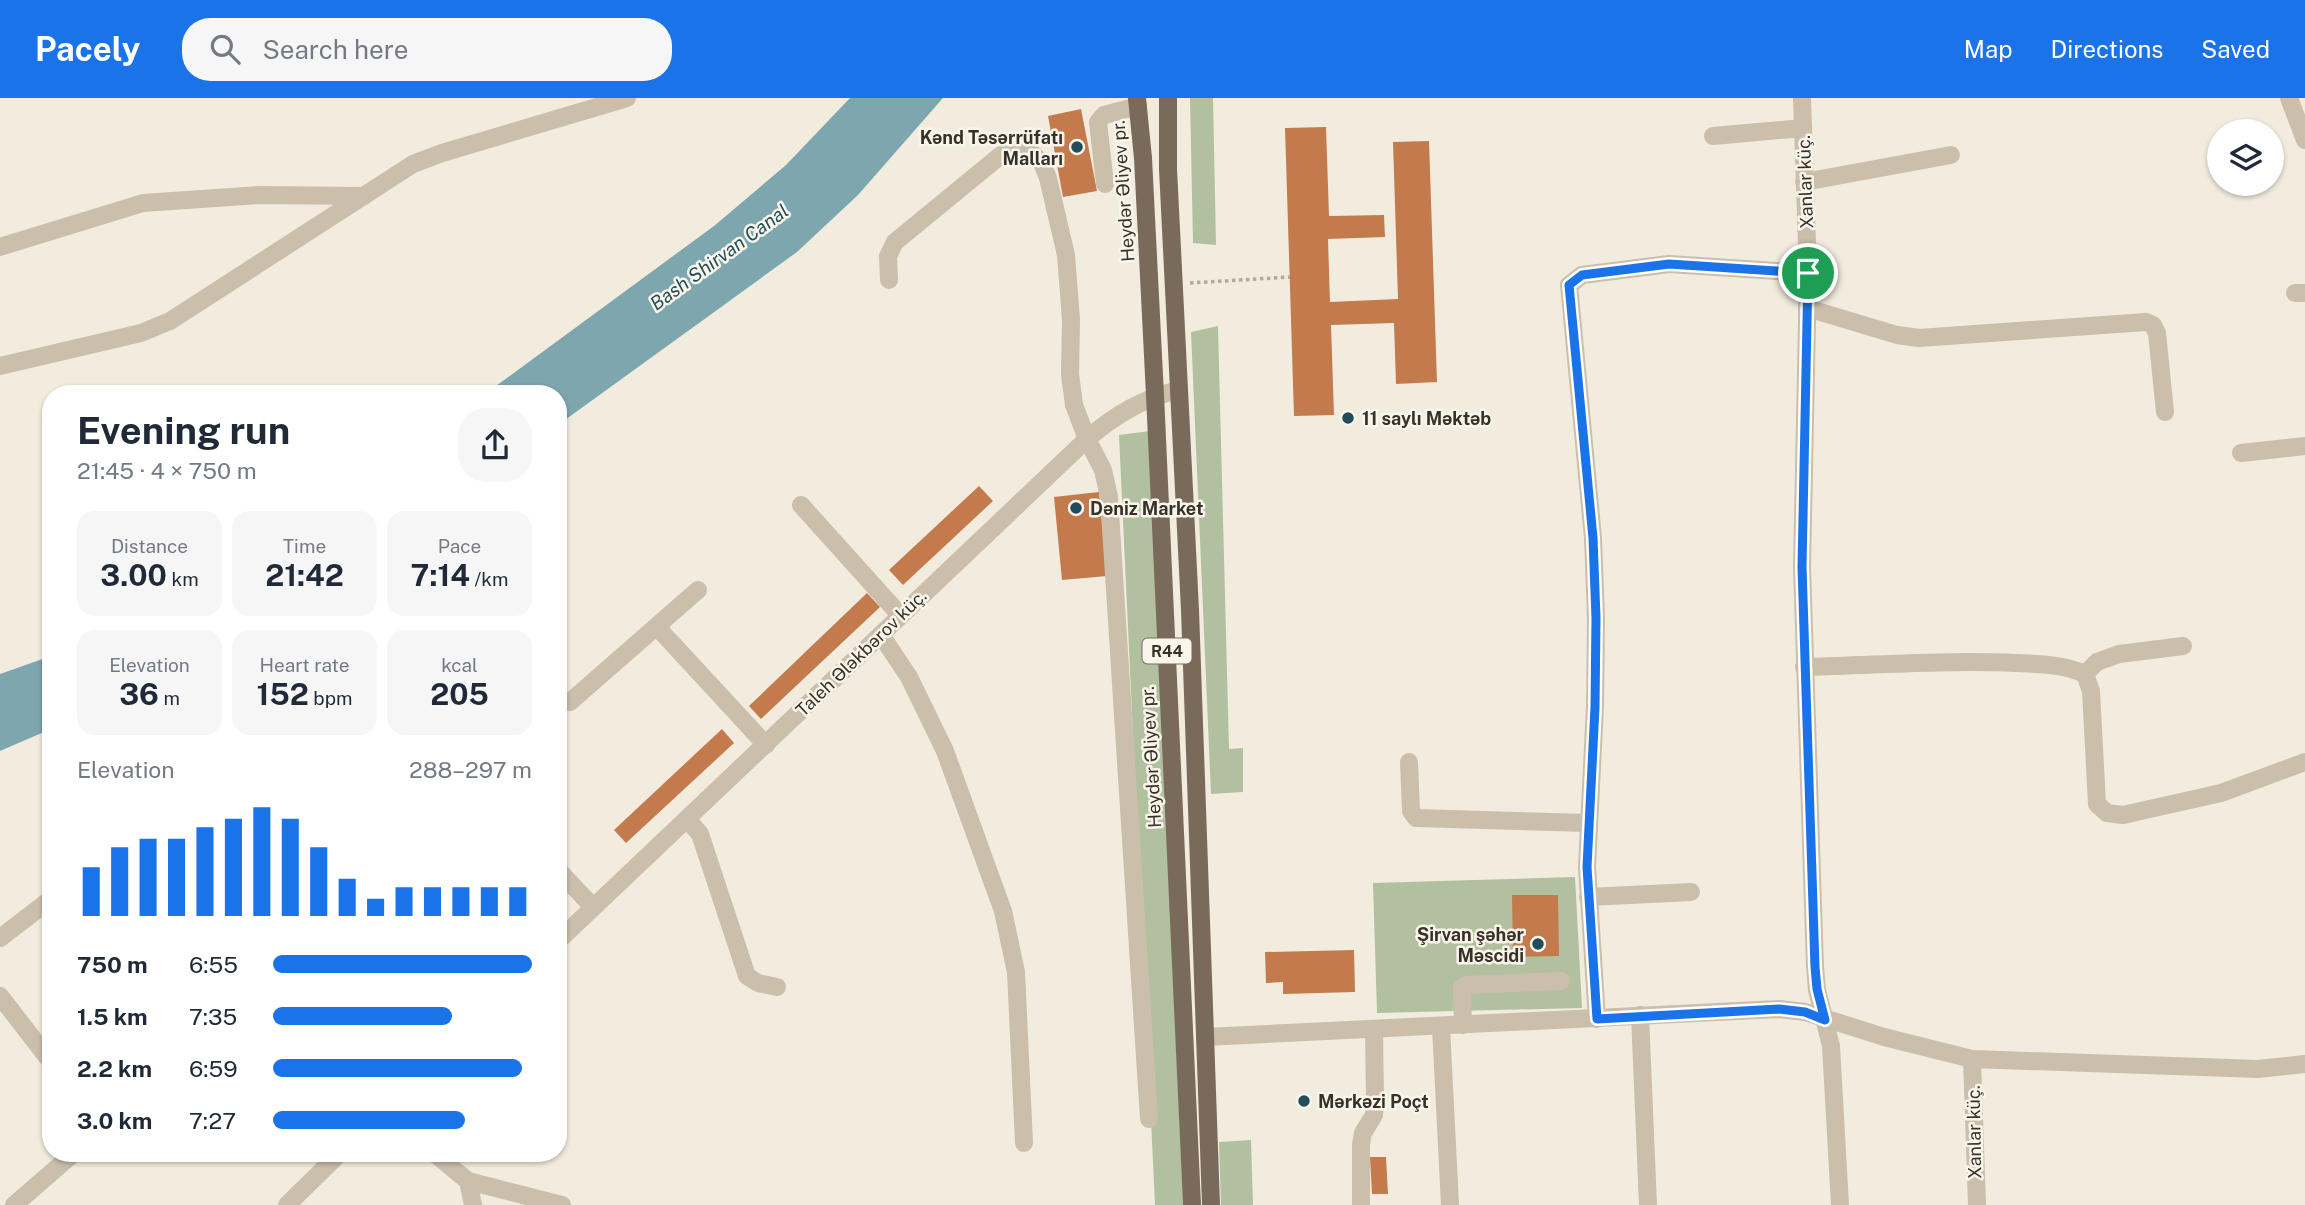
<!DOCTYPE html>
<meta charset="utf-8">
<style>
body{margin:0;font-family:"Public Sans",sans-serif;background:#f6f6f7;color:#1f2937;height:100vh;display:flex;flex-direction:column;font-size:26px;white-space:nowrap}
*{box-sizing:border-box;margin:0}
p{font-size:23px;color:#747a83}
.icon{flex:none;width:38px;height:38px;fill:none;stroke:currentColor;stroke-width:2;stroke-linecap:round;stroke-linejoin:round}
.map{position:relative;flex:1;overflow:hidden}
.details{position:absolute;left:42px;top:287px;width:525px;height:777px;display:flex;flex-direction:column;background:#fff;border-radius:28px;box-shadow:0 2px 5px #0004}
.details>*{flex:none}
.controls{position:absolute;left:2207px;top:21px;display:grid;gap:14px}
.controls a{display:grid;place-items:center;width:77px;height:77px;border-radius:50%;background:#fff;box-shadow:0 2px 5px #0004;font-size:35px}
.pin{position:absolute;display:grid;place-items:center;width:60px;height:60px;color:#fff;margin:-30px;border:4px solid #fff;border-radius:50%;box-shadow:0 2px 7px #0007}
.round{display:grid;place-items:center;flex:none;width:74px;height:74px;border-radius:28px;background:#f6f6f7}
.head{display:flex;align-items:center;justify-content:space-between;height:119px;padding:0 35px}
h1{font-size:38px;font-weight:700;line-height:52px}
.figures{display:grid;grid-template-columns:repeat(3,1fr);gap:10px;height:119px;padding:7px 35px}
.figures div{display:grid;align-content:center;border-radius:18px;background:#f6f6f7;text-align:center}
.figures b{font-size:30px;font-weight:700}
.figures small{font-size:19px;font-weight:400}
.figures p{font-size:19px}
.chart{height:196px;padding:14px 35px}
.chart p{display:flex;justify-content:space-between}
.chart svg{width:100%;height:126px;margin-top:7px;stroke:#1a73e8;stroke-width:6}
ul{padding:0 35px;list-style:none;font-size:23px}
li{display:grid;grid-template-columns:112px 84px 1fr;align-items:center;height:52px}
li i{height:18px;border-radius:9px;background:#1a73e8}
header{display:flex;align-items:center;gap:42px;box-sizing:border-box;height:98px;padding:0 35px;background:#1a73e8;color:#fff}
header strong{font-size:33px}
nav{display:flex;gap:38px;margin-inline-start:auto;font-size:24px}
.search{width:490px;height:63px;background:#f6f6f7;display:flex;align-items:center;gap:18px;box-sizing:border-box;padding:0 24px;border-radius:28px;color:#747a83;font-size:26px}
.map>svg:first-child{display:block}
</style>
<header>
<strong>Pacely</strong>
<div class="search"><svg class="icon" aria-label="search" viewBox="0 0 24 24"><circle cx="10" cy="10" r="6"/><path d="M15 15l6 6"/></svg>Search here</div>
<nav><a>Map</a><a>Directions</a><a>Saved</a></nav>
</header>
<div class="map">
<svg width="2305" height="1107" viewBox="0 0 2305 1107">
<rect width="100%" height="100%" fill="#f2ecdf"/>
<g fill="#b1c19f">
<path d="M 1190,0 L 1213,0 L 1216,147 L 1193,145 Z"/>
<path d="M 1218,228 L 1229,651 L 1243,650 L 1243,694 L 1211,696 L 1191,234 Z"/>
<path d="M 1150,333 L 1183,1107 L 1155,1107 L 1119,337 Z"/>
<path d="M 1575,779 L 1582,910 L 1377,915 L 1373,785 Z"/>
<path d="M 1251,1042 L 1253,1107 L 1221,1107 L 1219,1044 Z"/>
</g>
<g fill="#7ea6af">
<path d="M 850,0 L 943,0 L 858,97 L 797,154 L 558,327 L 558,296 L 485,296 L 714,128 L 786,67 Z"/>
<path d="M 51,558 L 51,631 L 0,653 L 0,576 Z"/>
</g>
<g fill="#c37a4c">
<path d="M 1081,11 L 1097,93 L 1063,99 L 1048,18 Z"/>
<path d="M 1326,29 L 1329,118 L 1384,117 L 1385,139 L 1328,141 L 1330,204 L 1398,201 L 1393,44 L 1429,43 L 1437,284 L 1396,286 L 1394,225 L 1331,227 L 1334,317 L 1294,318 L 1285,30 Z"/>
<path d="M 979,388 L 993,403 L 903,487 L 889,472 Z"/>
<path d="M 1099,394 L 1107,478 L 1062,482 L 1054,399 Z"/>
<path d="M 867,495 L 880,509 L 761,621 L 749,608 Z"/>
<path d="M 722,631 L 734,645 L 626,745 L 614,732 Z"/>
<path d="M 1512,797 L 1558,797 L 1559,858 L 1513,859 Z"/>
<path d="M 1354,852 L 1355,894 L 1283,896 L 1283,884 L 1266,885 L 1265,854 Z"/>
<path d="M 1370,1059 L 1386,1059 L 1388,1096 L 1372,1096 Z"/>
</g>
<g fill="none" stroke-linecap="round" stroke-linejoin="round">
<path stroke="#b6a895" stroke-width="3.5" stroke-dasharray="3.5 3.5" stroke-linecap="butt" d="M 1190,185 L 1290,179"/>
<g stroke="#cbbeab" stroke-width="18">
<path d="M 1802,0 L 1808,175 L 1802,469 L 1815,869 L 1817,892 L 1831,948 L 1840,1107"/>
<path d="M 2289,0 L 2305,42"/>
<path d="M 1713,38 L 1803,30"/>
<path d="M 1804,84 L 1951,57"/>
<path d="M 1105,86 L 1098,24 L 1104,17 L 1138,8"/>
<path d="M 0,149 L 143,105 L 259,97 L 364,98"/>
<path d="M 889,182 L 888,158 L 895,144 L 1001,57 L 1017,52 L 1032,55 L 1042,65 L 1048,80 L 1066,157 L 1071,222 L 1070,276 L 1074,307 L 1087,341 L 1103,372 L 1109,399 L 1149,1021"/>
<path d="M 2295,195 L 2305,195"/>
<path d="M 1807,210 L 1897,237 L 1919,240 L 2146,224 L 2153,227 L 2157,235 L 2165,314"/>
<path d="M 0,268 L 141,235 L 170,223 L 413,66 L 442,55 L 627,0"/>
<path d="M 2241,355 L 2305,348"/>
<path d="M 801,407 L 900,517"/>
<path d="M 657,529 L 766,647"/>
<path d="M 881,537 L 909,579 L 945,653 L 1003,813 L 1016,874 L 1024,1045"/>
<path d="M 1804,569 C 1874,567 1945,562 2016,565 C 2039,566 2063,566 2085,576 L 2097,564 L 2119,556 L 2183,548"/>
<path d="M 2085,576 L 2091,593 L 2097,706 L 2107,715 L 2123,717 L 2221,695 L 2305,664"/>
<path d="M 570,604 L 698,492"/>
<path d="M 1409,664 L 1411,713 L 1416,720 L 1588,725"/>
<path d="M 687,721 L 700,736 L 747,878 L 758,885 L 777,889"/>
<path d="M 558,772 L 593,809"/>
<path d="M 1588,799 L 1691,794"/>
<path d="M 0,840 L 51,801"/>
<path d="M 558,843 L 1087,341 C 1115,317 1143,300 1179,292"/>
<path d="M 0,898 L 51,964"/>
<path d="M 1640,917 L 1648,1107"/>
<path d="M 1597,921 L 1587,769 L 1595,609 L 1596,520 L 1593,440 L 1569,187 L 1582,177 L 1669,166 L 1808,175"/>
<path d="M 1463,927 L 1462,890 L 1466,887 L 1561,883"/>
<path d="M 1441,929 L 1450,1107"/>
<path d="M 1205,939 L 1779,911 L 1805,914 L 1884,939 L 1972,961 L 2258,971 L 2305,966"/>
<path d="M 1972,961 L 1977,1107"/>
<path d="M 434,1055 L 468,1083 L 562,1107"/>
<path d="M 468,1083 L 473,1107"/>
<path d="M 14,1107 L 74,1055"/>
<path d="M 287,1107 L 340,1055"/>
<path d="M 1361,1107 L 1361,1046 L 1363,1035 L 1374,1017 L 1375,1003 L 1374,932"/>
</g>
<g stroke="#7a6a5b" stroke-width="18">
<path d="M 1137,0 L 1143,60 L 1155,297 L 1192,1107"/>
<path d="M 1168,0 L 1168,71 L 1190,512 L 1211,1107"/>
</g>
</g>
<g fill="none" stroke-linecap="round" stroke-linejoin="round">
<defs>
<path id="route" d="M 1669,166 L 1808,175 L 1802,469 L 1815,869 L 1817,891 L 1825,922 L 1805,914 L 1779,911 L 1597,921 L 1587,769 L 1595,609 L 1596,520 L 1593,440 L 1569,187 L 1582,177 Z"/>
</defs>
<use href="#route" stroke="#fff" stroke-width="14"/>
<use href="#route" stroke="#1a73e8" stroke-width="9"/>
</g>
<g fill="#204d59" stroke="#faf5eb" stroke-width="2.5">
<circle cx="1077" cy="49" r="7"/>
<circle cx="1348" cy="320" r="7"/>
<circle cx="1076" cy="410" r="7"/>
<circle cx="1538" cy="846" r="7"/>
<circle cx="1304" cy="1003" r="7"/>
</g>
<g text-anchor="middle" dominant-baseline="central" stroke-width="5" stroke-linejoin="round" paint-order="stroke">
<rect fill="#faf5eb" stroke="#726c64" stroke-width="2" x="1142.5" y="540.5" width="49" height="25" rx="5"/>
<g font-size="16" font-weight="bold" fill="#38312a">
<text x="1167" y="553">R44</text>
</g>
<g font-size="18" font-weight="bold" fill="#38312a" stroke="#faf5eb" text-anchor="start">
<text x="1063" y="39" text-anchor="end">Kənd Təsərrüfatı<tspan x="1063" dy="21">Malları</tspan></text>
<text x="1362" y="320">11 saylı Məktəb</text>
<text x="1090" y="410">Dəniz Market</text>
<text x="1524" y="836" text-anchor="end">Şirvan şəhər<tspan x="1524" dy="21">Məscidi</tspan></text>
<text x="1318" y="1003">Mərkəzi Poçt</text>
</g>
<g font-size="18" fill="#38312a" stroke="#faf5eb">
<text transform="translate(1805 84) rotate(-92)">Xanlar küç.</text>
<text transform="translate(1123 93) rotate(-94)">Heydər Əliyev pr.</text>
<text transform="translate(861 555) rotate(-44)">Taleh Ələkbərov küç.</text>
<text transform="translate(1151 659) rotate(-93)">Heydər Əliyev pr.</text>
<text transform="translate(1974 1034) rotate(-91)">Xanlar küç.</text>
</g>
<g font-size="19" font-style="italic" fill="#204d59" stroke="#faf5eb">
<text transform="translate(719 159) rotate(-36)">Bash Shirvan Canal</text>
</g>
</g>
</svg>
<div class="controls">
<a><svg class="icon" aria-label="layers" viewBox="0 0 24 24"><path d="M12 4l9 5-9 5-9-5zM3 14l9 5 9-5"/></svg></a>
</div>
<div class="pin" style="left:1808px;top:175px;background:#1e9e55"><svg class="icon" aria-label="arrive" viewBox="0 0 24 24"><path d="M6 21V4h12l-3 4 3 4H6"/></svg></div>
<section class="details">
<div class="head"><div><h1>Evening run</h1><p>21:45 · 4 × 750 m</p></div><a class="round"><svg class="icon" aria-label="share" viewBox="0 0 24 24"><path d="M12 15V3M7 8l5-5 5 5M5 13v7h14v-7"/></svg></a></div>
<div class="figures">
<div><p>Distance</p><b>3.00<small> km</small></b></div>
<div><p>Time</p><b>21:42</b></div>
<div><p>Pace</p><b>7:14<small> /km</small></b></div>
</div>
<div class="figures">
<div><p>Elevation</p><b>36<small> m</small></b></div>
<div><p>Heart rate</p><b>152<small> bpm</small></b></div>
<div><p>kcal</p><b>205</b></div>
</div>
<div class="chart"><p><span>Elevation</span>288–297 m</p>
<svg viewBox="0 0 160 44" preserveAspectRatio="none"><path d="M5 44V27M15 44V20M25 44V17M35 44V17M45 44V13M55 44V10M65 44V6M75 44V10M85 44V20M95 44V31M105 44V38M115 44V34M125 44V34M135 44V34M145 44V34M155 44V34"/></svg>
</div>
<ul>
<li><b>750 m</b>6:55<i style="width:100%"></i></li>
<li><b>1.5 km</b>7:35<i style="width:69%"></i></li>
<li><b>2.2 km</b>6:59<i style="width:96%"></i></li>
<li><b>3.0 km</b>7:27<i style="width:74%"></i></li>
</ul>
</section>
</div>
